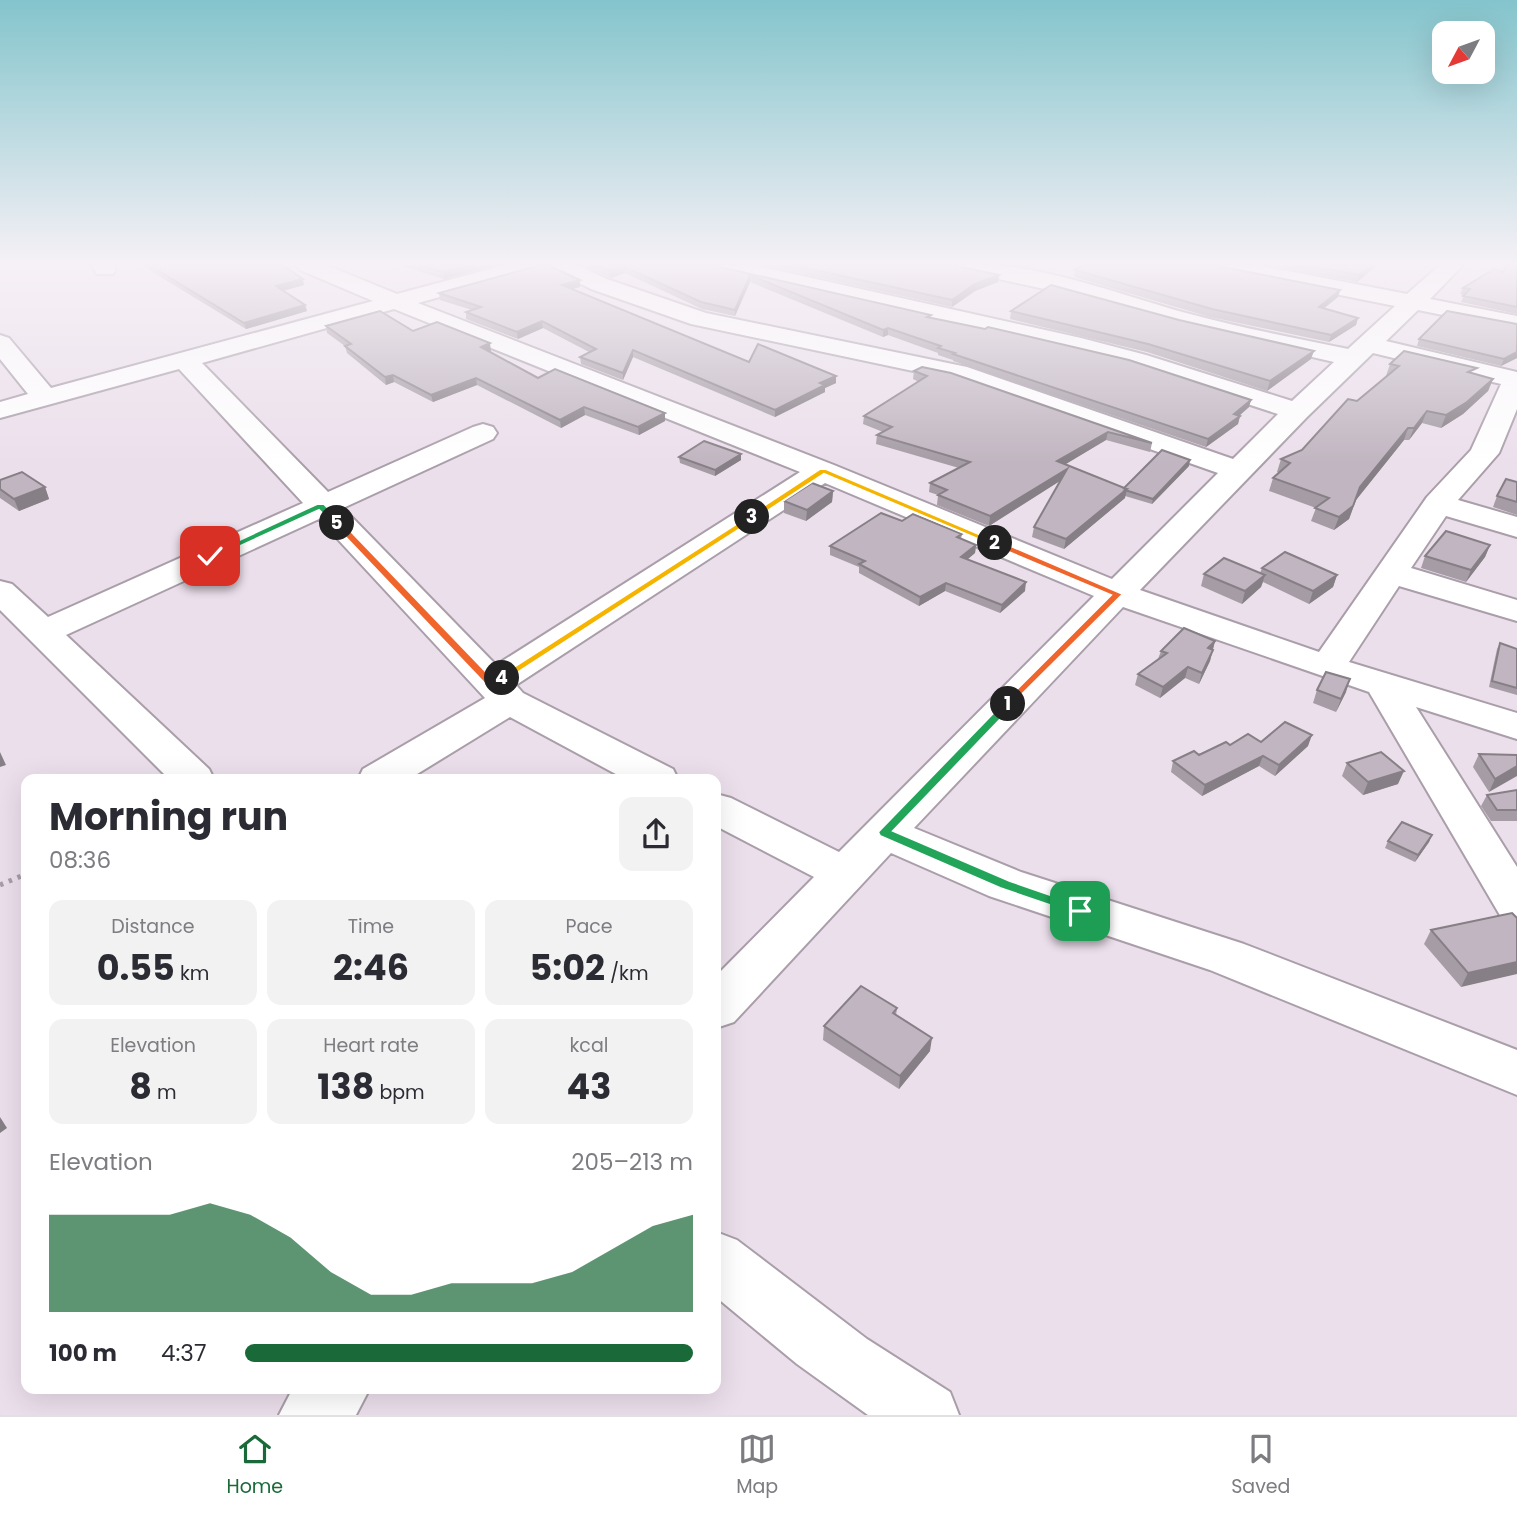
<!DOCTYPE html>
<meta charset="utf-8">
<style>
body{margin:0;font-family:Poppins,sans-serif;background:#f2f2f3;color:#2b2b33;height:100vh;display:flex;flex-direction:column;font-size:26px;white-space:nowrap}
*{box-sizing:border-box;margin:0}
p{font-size:23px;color:#7c7c81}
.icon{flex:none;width:38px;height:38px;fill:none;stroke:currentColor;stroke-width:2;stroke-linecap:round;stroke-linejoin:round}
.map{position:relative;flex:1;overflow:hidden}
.side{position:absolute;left:21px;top:774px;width:700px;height:620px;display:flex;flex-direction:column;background:#fff;border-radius:14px;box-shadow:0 7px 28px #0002}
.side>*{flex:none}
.needle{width:46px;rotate:229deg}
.tools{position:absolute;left:1432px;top:21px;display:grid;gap:14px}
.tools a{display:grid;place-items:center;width:63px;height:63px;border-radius:14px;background:#fff;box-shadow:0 7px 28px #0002;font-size:35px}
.pin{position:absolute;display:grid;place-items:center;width:60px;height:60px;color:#fff;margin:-30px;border-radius:14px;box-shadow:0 4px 10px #0006}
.km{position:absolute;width:35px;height:35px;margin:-18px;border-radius:50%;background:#222;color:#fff;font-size:19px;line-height:35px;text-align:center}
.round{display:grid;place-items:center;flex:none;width:74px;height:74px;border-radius:14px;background:#f2f2f3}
.overview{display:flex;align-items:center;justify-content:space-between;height:119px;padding:0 28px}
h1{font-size:38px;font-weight:700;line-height:52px}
.stats{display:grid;grid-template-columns:repeat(3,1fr);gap:10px;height:119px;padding:7px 28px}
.stats div{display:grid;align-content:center;border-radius:14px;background:#f2f2f3;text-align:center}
.stats b{font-size:35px;font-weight:700}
.stats small{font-size:19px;font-weight:400}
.stats p{font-size:19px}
.chart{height:196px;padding:14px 28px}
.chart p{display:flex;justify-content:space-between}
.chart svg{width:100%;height:126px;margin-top:7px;fill:#1a6938;opacity:.7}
ul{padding:0 28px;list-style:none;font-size:23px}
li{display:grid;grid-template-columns:112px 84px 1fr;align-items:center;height:52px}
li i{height:18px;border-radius:9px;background:#1a6938}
.menu{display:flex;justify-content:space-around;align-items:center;height:98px;border-top:2px solid #e1e1e2;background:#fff;font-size:19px;color:#7c7c81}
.menu a{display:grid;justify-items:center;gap:4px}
.menu .on{color:#1a6938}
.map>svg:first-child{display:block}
</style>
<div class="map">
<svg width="1517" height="1415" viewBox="0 0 1517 1415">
<rect width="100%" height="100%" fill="#ebdfeb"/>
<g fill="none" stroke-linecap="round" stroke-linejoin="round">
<defs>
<g id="minor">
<path d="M 92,265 L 114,265 L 116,269 L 113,274 L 97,274 Z"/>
<path d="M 297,265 L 326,265 L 397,294 L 505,265 L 540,265 L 537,270 L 418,303 L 834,465 L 1112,579 L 1218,473 L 951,379 L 691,324 L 591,289 L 552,270 L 549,265 L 577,265 L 607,279 L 706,313 L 967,367 L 1233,459 L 1278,414 L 1128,365 L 1068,350 L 725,272 L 717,270 L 714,265 L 753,265 L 1081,338 L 1146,355 L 1292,401 L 1334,362 L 1178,326 L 1072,295 L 957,270 L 954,265 C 1031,259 1116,294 1190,314 C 1242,328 1295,338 1348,349 L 1395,306 L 1225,272 L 1217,270 L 1214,265 L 1257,265 L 1407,294 L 1440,265 L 1463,265 L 1430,299 L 1517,316 L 1517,330 L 1418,310 L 1386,341 L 1517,372 L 1517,409 L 1499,453 L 1458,500 L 1517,517 L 1517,537 L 1446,516 L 1411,568 L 1517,600 L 1517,621 L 1399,586 L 1349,662 L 1517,713 L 1517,739 L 1416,707 L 1517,867 L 1517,922 L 1501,917 L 1369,692 L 1123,607 L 914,828 L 1021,872 L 1244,944 L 1517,1050 L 1517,1095 L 1210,970 L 989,896 L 891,853 L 734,1022 L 716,1028 L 716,976 L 814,877 L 716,826 L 716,794 L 731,798 L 839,852 L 1094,596 L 825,483 L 516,685 L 523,693 L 673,769 L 678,779 L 625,779 L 510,717 L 409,779 L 358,779 L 363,769 L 485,698 L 319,519 L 66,635 L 209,769 L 214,779 L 169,779 L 0,610 L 0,581 L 12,584 L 48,617 L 303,503 L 179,369 L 0,418 L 0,402 L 28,394 L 0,359 L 0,335 L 9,338 L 51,388 L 373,301 L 300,270 ZM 394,309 L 800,472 L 496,665 L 343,508 L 493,439 L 497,433 L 493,427 L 483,424 L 473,427 L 328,492 L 202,363 ZM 1373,353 L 1501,384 L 1471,450 L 1427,497 L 1319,652 L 1140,590 L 1307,417 Z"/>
<path d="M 716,1232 L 737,1240 L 867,1339 L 950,1392 L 959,1415 L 868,1415 L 797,1364 L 716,1297 Z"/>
<path d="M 293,1388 L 370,1388 L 356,1415 L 279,1415 Z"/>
</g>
</defs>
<use href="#minor" stroke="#a99ea9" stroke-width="4"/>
<path stroke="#a79ea7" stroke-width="5" stroke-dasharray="3.5 6" stroke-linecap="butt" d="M 0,885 L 26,874"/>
<use href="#minor" fill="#fff" fill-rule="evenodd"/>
</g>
<g fill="#a59ca5">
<path d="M 141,265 L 282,265 L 304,285 L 283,291 L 305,305 L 307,311 L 246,329 Z"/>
<path d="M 392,265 L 496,265 L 444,279 L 404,267 Z"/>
<path d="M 582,265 L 715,265 L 716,266 L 931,318 L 1251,400 L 1249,407 L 1239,416 L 1240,416 L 1238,424 L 1206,447 L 953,361 L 953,360 L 938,355 L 938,353 L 888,335 L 883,337 L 750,282 L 735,316 L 702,309 L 625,273 L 611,278 Z"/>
<path d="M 763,265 L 956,265 L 957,266 L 999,275 L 998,282 L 975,291 L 952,307 Z"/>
<path d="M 1005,265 L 1035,265 L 1029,267 Z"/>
<path d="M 1269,265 L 1375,265 L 1374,268 L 1357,282 Z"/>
<path d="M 1517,265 L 1517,314 L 1461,302 L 1464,295 L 1460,294 L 1463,288 Z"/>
<path d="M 537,266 L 550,266 L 580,287 L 571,289 L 749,362 L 836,383 L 825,388 L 825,392 L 775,417 L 633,357 L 623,380 L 581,364 L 580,357 L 589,352 L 543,328 L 518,339 L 466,319 L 466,312 L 472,310 L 440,300 L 439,293 Z"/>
<path d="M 1218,266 L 1340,290 L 1338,297 L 1324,308 L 1358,318 L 1356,325 L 1329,342 L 1210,317 L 1074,277 L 1075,270 Z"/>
<path d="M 1011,311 L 1311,359 L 1267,391 L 1147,352 L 1010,319 Z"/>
<path d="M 326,326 L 413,331 L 491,351 L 489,352 L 538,378 L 665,421 L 639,435 L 585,415 L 561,428 L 477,385 L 433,402 L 394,382 L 386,385 L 347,353 L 345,346 L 327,333 Z"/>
<path d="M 1419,339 L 1517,358 L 1501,366 L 1417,346 Z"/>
<path d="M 1390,364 L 1475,374 L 1493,379 L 1488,391 L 1463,414 L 1441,428 L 1422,423 L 1409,440 L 1404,440 L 1356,500 L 1349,519 L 1334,530 L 1311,521 L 1316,508 L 1269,491 L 1273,478 L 1279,473 L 1277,472 L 1281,459 L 1302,450 L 1357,401 L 1387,376 L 1386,376 Z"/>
<path d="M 914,371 L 1152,443 L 1150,452 L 1106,440 L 1065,464 L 1124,488 L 1189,466 L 1152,504 L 1125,496 L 1125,498 L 1064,549 L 1032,537 L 1034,527 L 1060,481 L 989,526 L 937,505 L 938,495 L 929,492 L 930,483 L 959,468 L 876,444 L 877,435 L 883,432 L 863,424 L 864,416 L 919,382 L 913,379 Z"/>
<path d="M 679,457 L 741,460 L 715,476 L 680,463 Z"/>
<path d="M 0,480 L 45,487 L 49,499 L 19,511 L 0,498 Z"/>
<path d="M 1517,482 L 1517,515 L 1493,507 L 1497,496 Z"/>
<path d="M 833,491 L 832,502 L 806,521 L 784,513 L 784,501 Z"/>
<path d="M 902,521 L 962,534 L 961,539 L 976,545 L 975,553 L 967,559 L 1025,591 L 1000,613 L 945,591 L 919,606 L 859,573 L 859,567 L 830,555 L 830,546 Z"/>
<path d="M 1490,545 L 1485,557 L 1466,582 L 1421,568 L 1425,556 Z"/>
<path d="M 1262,568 L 1337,575 L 1333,587 L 1309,604 L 1263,582 L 1261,587 L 1242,604 L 1201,586 L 1204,574 L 1260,573 Z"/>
<path d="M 1215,641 L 1210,661 L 1199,684 L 1185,678 L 1160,698 L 1135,685 L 1138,674 L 1158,659 L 1161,651 Z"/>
<path d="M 1500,643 L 1517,649 L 1517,695 L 1489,687 L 1497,649 Z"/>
<path d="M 1317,690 L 1346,692 L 1336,712 L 1313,703 Z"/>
<path d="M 1261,742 L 1308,746 L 1275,776 L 1259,766 L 1202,796 L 1171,772 L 1173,761 L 1230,745 Z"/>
<path d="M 1479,754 L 1517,755 L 1489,792 L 1473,767 Z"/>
<path d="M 1347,763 L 1398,784 L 1363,795 L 1342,776 Z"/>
<path d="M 1517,790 L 1517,821 L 1491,821 L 1481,806 L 1487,795 Z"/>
<path d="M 1432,835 L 1429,842 L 1415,862 L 1385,848 L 1388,841 Z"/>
<path d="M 1512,913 L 1461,987 L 1424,944 L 1431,930 Z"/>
<path d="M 897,1008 L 896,1016 L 930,1051 L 899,1089 L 823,1040 L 824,1026 Z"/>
</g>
<g fill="#867f86">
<path d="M 472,265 L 496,265 L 444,279 L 443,272 Z"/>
<path d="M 1372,265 L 1375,265 L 1374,268 L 1357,282 L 1359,275 Z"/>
<path d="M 625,267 L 625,273 L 611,278 L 610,271 Z"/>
<path d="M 750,275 L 750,282 L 735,316 L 735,310 Z"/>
<path d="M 999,275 L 998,282 L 975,291 L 952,307 L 952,300 L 975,284 Z"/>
<path d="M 303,279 L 304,285 L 278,292 L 276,286 Z"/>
<path d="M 580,280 L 580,287 L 562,292 L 562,285 Z"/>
<path d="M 1340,290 L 1338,297 L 1317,314 L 1319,307 Z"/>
<path d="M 305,305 L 307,311 L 246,329 L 244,323 Z"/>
<path d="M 1358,318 L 1356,325 L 1329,342 L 1331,335 Z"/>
<path d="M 542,321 L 543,328 L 518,339 L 517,332 Z"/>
<path d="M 888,328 L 888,335 L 883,337 L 883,330 Z"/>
<path d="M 490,343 L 491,351 L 482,355 L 481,347 Z"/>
<path d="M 633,350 L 633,357 L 623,380 L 623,373 Z"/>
<path d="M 1314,351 L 1311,359 L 1267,391 L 1270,381 Z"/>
<path d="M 1517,352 L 1517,358 L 1501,366 L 1504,359 Z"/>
<path d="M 393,375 L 394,382 L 386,385 L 385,377 Z"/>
<path d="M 836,376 L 836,383 L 825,388 L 825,392 L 775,417 L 775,410 L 820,383 Z"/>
<path d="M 476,378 L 477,385 L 433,402 L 431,395 Z"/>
<path d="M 1493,379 L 1488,391 L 1463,414 L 1441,428 L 1446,415 Z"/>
<path d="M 1251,400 L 1249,407 L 1232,422 L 1234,414 Z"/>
<path d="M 584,407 L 585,415 L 561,428 L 560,420 Z"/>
<path d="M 1427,411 L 1422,423 L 1409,440 L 1414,428 Z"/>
<path d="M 665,413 L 665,421 L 639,435 L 638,427 Z"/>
<path d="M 1240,416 L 1238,424 L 1206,447 L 1208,439 Z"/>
<path d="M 1408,428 L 1404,440 L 1356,500 L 1349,519 L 1334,530 L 1339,517 L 1360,487 Z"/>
<path d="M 1108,432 L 1106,440 L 1056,470 L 1057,461 Z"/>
<path d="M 741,454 L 741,460 L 715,476 L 715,470 Z"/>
<path d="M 1190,460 L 1189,466 L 1152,504 L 1153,499 Z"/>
<path d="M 1067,469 L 1066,477 L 989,526 L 990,516 Z"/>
<path d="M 45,487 L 49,499 L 19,511 L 14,499 Z"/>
<path d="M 1127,489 L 1125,498 L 1064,549 L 1066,539 Z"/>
<path d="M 833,491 L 832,502 L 806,521 L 807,510 Z"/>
<path d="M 976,545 L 975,553 L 960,566 L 961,557 Z"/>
<path d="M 1490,545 L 1485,557 L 1466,582 L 1471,570 Z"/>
<path d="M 1265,575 L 1261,587 L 1242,604 L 1245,591 Z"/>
<path d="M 1337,575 L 1333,587 L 1309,604 L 1313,591 Z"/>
<path d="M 1026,582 L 1025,591 L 1000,613 L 1002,605 Z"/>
<path d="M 946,583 L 945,591 L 919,606 L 920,597 Z"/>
<path d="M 1215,641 L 1210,661 L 1199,684 L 1208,648 Z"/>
<path d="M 1188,667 L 1185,678 L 1160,698 L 1163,687 Z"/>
<path d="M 1350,679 L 1346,692 L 1336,712 L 1341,699 Z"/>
<path d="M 1312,735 L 1308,746 L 1275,776 L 1279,765 Z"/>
<path d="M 0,752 L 6,765 L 0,767 Z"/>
<path d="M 1263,756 L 1259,766 L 1202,796 L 1205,785 Z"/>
<path d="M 1517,766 L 1517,776 L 1489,792 L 1495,779 Z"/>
<path d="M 1404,771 L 1398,784 L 1363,795 L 1368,782 Z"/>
<path d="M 1432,835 L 1429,842 L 1415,862 L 1418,855 Z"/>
<path d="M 1517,962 L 1517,974 L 1461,987 L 1468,973 Z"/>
<path d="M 932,1038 L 930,1051 L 899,1089 L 900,1076 Z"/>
<path d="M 0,1117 L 7,1128 L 0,1133 Z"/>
</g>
<g fill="#c0b5c0" stroke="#867f86" stroke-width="2">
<path d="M 149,265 L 282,265 L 303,279 L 276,286 L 305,305 L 244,323 Z"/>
<path d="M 418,265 L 472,265 L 443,272 Z"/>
<path d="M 538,265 L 550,265 L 550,266 L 580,280 L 562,285 L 749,362 L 758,344 L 836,376 L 820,383 L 825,385 L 775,410 L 633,350 L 623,373 L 580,357 L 596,349 L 542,321 L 517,332 L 466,312 L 481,307 L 439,293 L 537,266 Z"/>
<path d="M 596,265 L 715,265 L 716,266 L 931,315 L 927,317 L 985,329 L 988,327 L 1129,360 L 1251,400 L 1234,414 L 1240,416 L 1208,439 L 953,354 L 955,353 L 938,348 L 941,346 L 888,328 L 883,330 L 750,275 L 735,310 L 701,302 L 625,267 L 610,271 Z"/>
<path d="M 792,265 L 956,265 L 957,266 L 999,275 L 975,284 L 952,300 Z"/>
<path d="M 1084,265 L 1217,265 L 1218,266 L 1340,290 L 1319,307 L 1358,318 L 1331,335 L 1212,309 L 1075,270 Z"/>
<path d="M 1306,265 L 1372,265 L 1359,275 Z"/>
<path d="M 1507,265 L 1517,265 L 1517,307 L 1463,296 L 1470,289 L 1463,288 L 1494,269 L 1503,272 Z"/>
<path d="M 1051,285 L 1179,320 L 1314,351 L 1270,381 L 1148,344 L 1011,311 Z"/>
<path d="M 380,311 L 413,331 L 437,322 L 490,343 L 481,347 L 538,378 L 555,369 L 665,413 L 638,427 L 584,407 L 560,420 L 476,378 L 431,395 L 393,375 L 385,377 L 345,346 L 351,344 L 326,326 Z"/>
<path d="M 1447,311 L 1517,324 L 1517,352 L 1504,359 L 1419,339 Z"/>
<path d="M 1404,351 L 1477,368 L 1468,372 L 1493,379 L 1467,402 L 1446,415 L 1427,411 L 1414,428 L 1408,428 L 1360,487 L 1353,506 L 1339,517 L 1315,508 L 1329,498 L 1273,478 L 1290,463 L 1281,459 L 1302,450 L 1348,399 L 1357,401 L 1399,366 L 1390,364 Z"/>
<path d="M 922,367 L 951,373 L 1152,443 L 1108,432 L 1057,461 L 1127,489 L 1066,539 L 1034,527 L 1067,469 L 990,516 L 938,495 L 947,490 L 930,483 L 970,462 L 877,435 L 892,427 L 864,416 L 927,376 L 914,371 Z"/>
<path d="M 704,441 L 741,454 L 715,470 L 679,457 Z"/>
<path d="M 1162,450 L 1190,460 L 1153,499 L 1125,490 L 1127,489 L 1124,488 Z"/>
<path d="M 22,472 L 45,487 L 14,499 L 0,489 L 0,480 Z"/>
<path d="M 1506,479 L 1517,482 L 1517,502 L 1497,496 Z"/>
<path d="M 812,483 L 833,491 L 807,510 L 784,501 Z"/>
<path d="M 881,513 L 902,521 L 913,514 L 962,534 L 957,537 L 976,545 L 961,557 L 1026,582 L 1002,605 L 946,583 L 920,597 L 859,564 L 865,561 L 830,546 Z"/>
<path d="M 1446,531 L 1490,545 L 1471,570 L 1425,556 Z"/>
<path d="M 1285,552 L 1337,575 L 1313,591 L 1262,568 Z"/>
<path d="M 1224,558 L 1265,575 L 1245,591 L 1204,574 Z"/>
<path d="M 1184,628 L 1215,641 L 1208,648 L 1213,650 L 1202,673 L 1188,667 L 1163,687 L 1138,674 L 1167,653 L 1161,651 Z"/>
<path d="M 1500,643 L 1517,649 L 1517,688 L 1492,681 Z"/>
<path d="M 1326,672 L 1350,679 L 1341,699 L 1317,690 Z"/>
<path d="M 1285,722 L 1312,735 L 1279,765 L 1263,756 L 1205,785 L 1173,761 L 1194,751 L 1199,755 L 1226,742 L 1230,745 L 1248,734 L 1261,742 Z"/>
<path d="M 1381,752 L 1404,771 L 1368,782 L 1347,763 Z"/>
<path d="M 1479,754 L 1517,755 L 1517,766 L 1495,779 Z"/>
<path d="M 1517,790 L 1517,810 L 1497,810 L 1487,795 Z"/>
<path d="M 1402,822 L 1432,835 L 1418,855 L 1388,841 Z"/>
<path d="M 1512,913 L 1517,918 L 1517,962 L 1468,973 L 1431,930 Z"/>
<path d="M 861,986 L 897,1008 L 893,1013 L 932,1038 L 900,1076 L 824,1026 Z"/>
</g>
<linearGradient id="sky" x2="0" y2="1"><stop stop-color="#84c4cc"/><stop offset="0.57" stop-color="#f6f1f6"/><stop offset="1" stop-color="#f6f1f6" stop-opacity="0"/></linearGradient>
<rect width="1517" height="463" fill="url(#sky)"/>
<path fill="#22a559" stroke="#fff" stroke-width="2" d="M 1008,701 L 1014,704 L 1012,707 L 893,831 L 1010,881 L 1085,907 L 1085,914 L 1076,914 L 1000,888 L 880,836 L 878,832 L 1004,702 Z"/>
<path fill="#f0652b" stroke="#fff" stroke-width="2" d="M 992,541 L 999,541 L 1123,594 L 1008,708 L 1003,704 L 1004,702 L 1111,595 L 992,545 Z"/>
<path fill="#f5b400" stroke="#fff" stroke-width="2" d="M 820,469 L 826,469 L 1000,543 L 992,545 L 824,474 L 755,519 L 747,517 Z"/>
<path fill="#f5b400" stroke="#fff" stroke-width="2" d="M 752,514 L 757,517 L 755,519 L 506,680 L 497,678 Z"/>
<path fill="#f0652b" stroke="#fff" stroke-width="2" d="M 334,521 L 341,521 L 493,679 L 506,675 L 506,680 L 496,687 L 488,687 L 334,525 Z"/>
<path fill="#22a559" stroke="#fff" stroke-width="2" d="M 317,504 L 324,504 L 341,521 L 341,525 L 334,525 L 319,510 L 214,558 L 205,556 Z"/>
</svg>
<div class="tools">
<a><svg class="needle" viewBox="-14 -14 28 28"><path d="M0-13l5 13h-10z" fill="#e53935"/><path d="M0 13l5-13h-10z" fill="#7c7c81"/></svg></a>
</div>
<div class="pin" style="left:1080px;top:911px;background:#1e9e55"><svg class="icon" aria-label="arrive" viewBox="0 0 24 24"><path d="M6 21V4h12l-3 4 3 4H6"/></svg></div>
<div class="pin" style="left:210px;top:556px;background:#d93025"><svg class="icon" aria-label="check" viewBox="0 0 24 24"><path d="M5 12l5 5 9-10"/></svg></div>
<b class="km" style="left:1008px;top:704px">1</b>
<b class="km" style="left:995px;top:543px">2</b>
<b class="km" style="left:752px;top:517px">3</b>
<b class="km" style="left:502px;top:678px">4</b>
<b class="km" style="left:337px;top:523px">5</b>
<section class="side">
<div class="overview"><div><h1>Morning run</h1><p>08:36</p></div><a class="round"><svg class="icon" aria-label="share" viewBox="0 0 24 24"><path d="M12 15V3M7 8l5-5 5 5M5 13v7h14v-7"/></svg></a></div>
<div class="stats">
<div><p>Distance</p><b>0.55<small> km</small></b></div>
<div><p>Time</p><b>2:46</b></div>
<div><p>Pace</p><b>5:02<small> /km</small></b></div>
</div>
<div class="stats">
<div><p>Elevation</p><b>8<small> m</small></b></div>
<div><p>Heart rate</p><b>138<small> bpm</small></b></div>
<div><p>kcal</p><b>43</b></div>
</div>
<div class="chart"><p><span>Elevation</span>205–213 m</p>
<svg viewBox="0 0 160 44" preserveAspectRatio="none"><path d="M0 44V10L10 10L20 10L30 10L40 6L50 10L60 18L70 30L80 38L90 38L100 34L110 34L120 34L130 30L140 22L150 14L160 10V44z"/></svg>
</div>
<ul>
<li><b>100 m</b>4:37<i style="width:100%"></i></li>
</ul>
</section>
</div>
<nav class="menu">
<a class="on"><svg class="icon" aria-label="home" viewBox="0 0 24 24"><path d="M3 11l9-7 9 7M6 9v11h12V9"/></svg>Home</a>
<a><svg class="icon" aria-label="map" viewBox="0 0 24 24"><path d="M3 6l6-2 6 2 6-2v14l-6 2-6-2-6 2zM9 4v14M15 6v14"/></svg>Map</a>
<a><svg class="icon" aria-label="saved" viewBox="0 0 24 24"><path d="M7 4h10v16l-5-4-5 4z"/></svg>Saved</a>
</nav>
